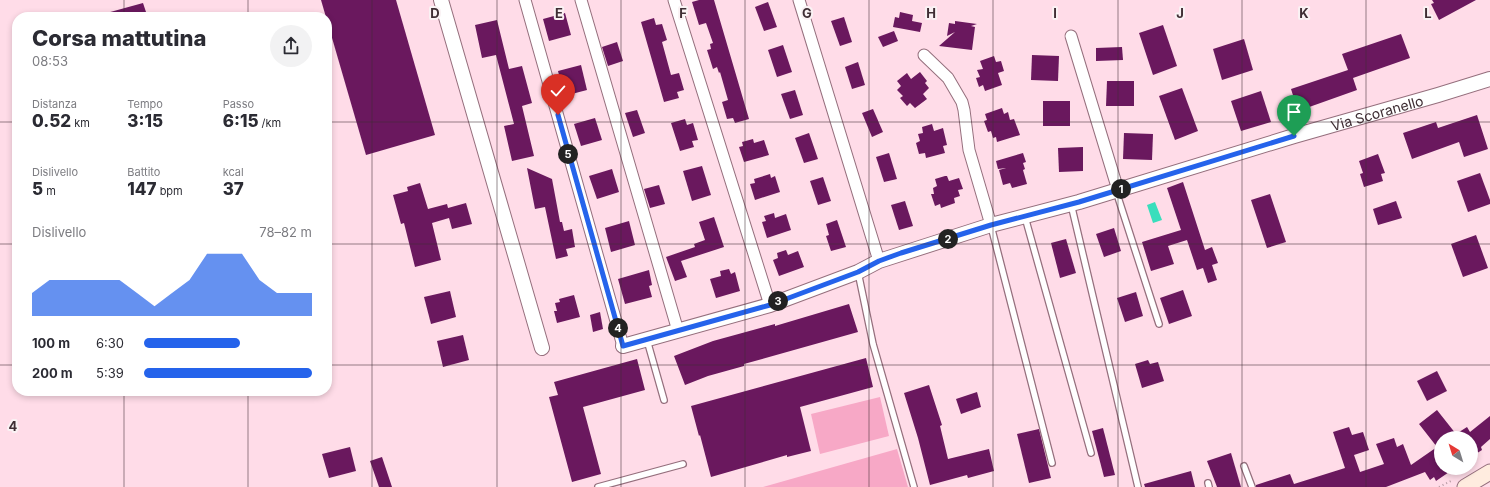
<!DOCTYPE html>
<html lang="it">
<meta charset="utf-8">
<style>
body{margin:0;font-family:Inter,sans-serif;background:#f2f2f3;color:#2b2b33;height:100vh;display:flex;flex-direction:column;font-size:15px;white-space:nowrap}
*{box-sizing:border-box;margin:0}
p{font-size:13px;color:#7c7c81}
.icon{flex:none;width:22px;height:22px;fill:none;stroke:currentColor;stroke-width:2;stroke-linecap:round;stroke-linejoin:round}
.map{position:relative;flex:1;overflow:hidden}
.drawer{position:absolute;left:12px;top:12px;width:320px;height:384px;display:flex;flex-direction:column;background:#fff;border-radius:16px;box-shadow:0 2px 6px #0003}
.drawer>*{flex:none}
.needle{width:26px;rotate:322deg}
.buttons{position:absolute;left:1434px;top:431px;display:grid;gap:8px}
.buttons a{display:grid;place-items:center;width:44px;height:44px;border-radius:50%;background:#fff;box-shadow:0 2px 6px #0003;font-size:20px}
.pin{position:absolute;display:grid;place-items:center;width:34px;height:34px;color:#fff;margin:-41px -17px;border-radius:50% 50% 50% 0;rotate:-45deg;box-shadow:0 0 4px #0007}
.pin .icon{rotate:45deg}
.km{position:absolute;width:20px;height:20px;margin:-10px;border-radius:50%;background:#222;color:#fff;font-size:11px;line-height:20px;text-align:center}
.round{display:grid;place-items:center;flex:none;width:42px;height:42px;border-radius:21px;background:#f2f2f3}
.head{display:flex;align-items:center;justify-content:space-between;height:68px;padding:0 20px}
h1{font-size:22px;font-weight:800;line-height:30px}
.stats{display:grid;grid-template-columns:repeat(3,1fr);gap:6px;height:68px;padding:4px 20px}
.stats div{display:grid;align-content:center}
.stats b{font-size:17px;font-weight:800}
.stats small{font-size:11px;font-weight:400}
.stats p{font-size:11px}
.chart{height:112px;padding:8px 20px}
.chart p{display:flex;justify-content:space-between}
.chart svg{width:100%;height:72px;margin-top:4px;fill:#2563eb;opacity:.7}
ul{padding:0 20px;list-style:none;font-size:13px}
li{display:grid;grid-template-columns:64px 48px 1fr;align-items:center;height:30px}
li i{height:10px;border-radius:5px;background:#2563eb}
.map>svg:first-child{display:block}
</style>
<div class="map">
<svg width="1490" height="487" viewBox="0 0 1490 487">
<rect width="100%" height="100%" fill="#ffdce8"/>
<g fill="#f7a8c6">
<path d="M 880,397 L 889,436 L 820,454 L 811,414 Z"/>
<path d="M 897,449 L 908,487 L 763,487 Z"/>
</g>
<path fill="#39debc" d="M 1155,202 L 1162,220 L 1153,223 L 1147,205 Z"/>
<g fill="#6a185e">
<path d="M 321,0 L 396,0 L 435,135 L 366,155 Z"/>
<path d="M 699,0 L 714,0 L 749,119 L 735,123 L 733,118 L 727,119 L 722,102 L 728,100 L 720,72 L 719,73 L 717,67 L 713,69 L 707,50 L 711,49 L 710,44 L 713,43 L 706,23 L 699,25 L 692,2 Z"/>
<path d="M 1432,0 L 1476,0 L 1439,20 L 1431,4 L 1434,3 Z"/>
<path d="M 768,2 L 777,27 L 764,31 L 755,7 Z"/>
<path d="M 143,3 L 146,12 L 128,17 L 103,17 L 103,14 Z"/>
<path d="M 900,12 L 913,15 L 912,21 L 922,23 L 920,32 L 893,27 L 895,17 L 899,18 Z"/>
<path d="M 565,13 L 571,35 L 549,41 L 543,19 Z"/>
<path d="M 844,17 L 852,42 L 840,46 L 831,21 Z"/>
<path d="M 654,18 L 656,25 L 662,24 L 667,40 L 662,42 L 671,75 L 679,73 L 684,90 L 677,92 L 679,98 L 664,102 L 641,22 Z"/>
<path d="M 497,20 L 509,69 L 522,66 L 532,103 L 522,106 L 534,156 L 512,161 L 504,126 L 514,124 L 496,55 L 482,58 L 475,25 Z"/>
<path d="M 955,21 L 977,24 L 971,26 L 975,27 L 972,50 L 939,46 L 955,32 L 947,36 L 949,23 L 955,24 Z"/>
<path d="M 1163,25 L 1177,66 L 1153,75 L 1139,33 Z"/>
<path d="M 894,31 L 898,41 L 883,47 L 878,37 Z"/>
<path d="M 1401,34 L 1410,58 L 1353,78 L 1357,90 L 1298,111 L 1291,89 L 1348,70 L 1342,54 Z"/>
<path d="M 1244,39 L 1253,70 L 1222,80 L 1213,49 Z"/>
<path d="M 617,42 L 623,61 L 608,66 L 602,47 Z"/>
<path d="M 783,45 L 792,72 L 777,77 L 768,50 Z"/>
<path d="M 1122,47 L 1123,60 L 1096,61 L 1096,48 Z"/>
<path d="M 1032,55 L 1059,56 L 1058,81 L 1031,80 Z"/>
<path d="M 994,56 L 996,62 L 1001,61 L 1004,71 L 998,73 L 1002,85 L 985,91 L 983,85 L 979,87 L 976,78 L 980,77 L 977,70 L 983,69 L 980,61 Z"/>
<path d="M 858,62 L 865,85 L 852,89 L 845,67 Z"/>
<path d="M 581,65 L 587,90 L 564,96 L 558,71 Z"/>
<path d="M 920,72 L 927,81 L 925,83 L 929,88 L 923,94 L 927,99 L 915,108 L 910,103 L 907,106 L 900,98 L 903,96 L 897,90 L 901,86 L 897,81 L 907,73 L 911,79 Z"/>
<path d="M 1107,81 L 1134,81 L 1134,106 L 1106,106 Z"/>
<path d="M 1182,88 L 1198,131 L 1175,140 L 1159,96 Z"/>
<path d="M 795,90 L 803,115 L 790,119 L 781,94 Z"/>
<path d="M 1261,91 L 1271,122 L 1241,131 L 1231,101 Z"/>
<rect x="1043" y="101" width="27" height="25"/>
<path d="M 1002,108 L 1004,114 L 1008,112 L 1010,120 L 1014,119 L 1020,135 L 997,142 L 996,137 L 993,138 L 991,131 L 988,132 L 984,121 L 987,120 L 985,114 Z"/>
<path d="M 873,109 L 883,132 L 872,137 L 862,113 Z"/>
<path d="M 637,110 L 645,133 L 633,137 L 625,113 Z"/>
<path d="M 1477,115 L 1488,149 L 1464,157 L 1459,142 L 1412,159 L 1403,133 L 1436,122 L 1438,128 Z"/>
<path d="M 595,118 L 602,140 L 581,146 L 574,124 Z"/>
<path d="M 685,119 L 687,125 L 693,123 L 698,140 L 692,141 L 694,147 L 680,151 L 671,123 Z"/>
<path d="M 932,124 L 934,131 L 943,128 L 947,145 L 943,146 L 945,153 L 926,158 L 925,153 L 919,154 L 916,143 L 920,141 L 918,134 L 923,133 L 922,127 Z"/>
<path d="M 809,133 L 818,159 L 804,163 L 795,138 Z"/>
<path d="M 1124,133 L 1153,134 L 1152,160 L 1123,159 Z"/>
<path d="M 753,139 L 754,143 L 764,140 L 769,155 L 744,162 L 739,147 L 743,146 L 742,142 Z"/>
<path d="M 1083,147 L 1083,171 L 1059,172 L 1058,148 Z"/>
<path d="M 889,153 L 897,179 L 884,182 L 876,157 Z"/>
<path d="M 1023,153 L 1026,162 L 1023,163 L 1025,169 L 1023,170 L 1027,184 L 1012,188 L 1010,183 L 1003,185 L 999,170 L 1006,168 L 998,169 L 996,161 Z"/>
<path d="M 1378,154 L 1385,173 L 1381,174 L 1383,181 L 1364,187 L 1360,174 L 1363,173 L 1359,161 Z"/>
<path d="M 702,166 L 711,195 L 692,201 L 683,171 Z"/>
<path d="M 527,168 L 552,179 L 560,222 L 562,222 L 564,231 L 572,229 L 575,247 L 566,249 L 568,256 L 556,259 L 545,207 L 535,209 Z"/>
<path d="M 612,169 L 619,192 L 597,199 L 589,176 Z"/>
<path d="M 1480,173 L 1490,200 L 1490,204 L 1468,212 L 1457,181 Z"/>
<path d="M 770,174 L 771,178 L 775,176 L 780,192 L 755,200 L 750,184 L 755,183 L 754,179 Z"/>
<path d="M 945,176 L 947,176 L 949,181 L 959,178 L 963,189 L 958,190 L 960,196 L 954,198 L 955,203 L 941,208 L 940,204 L 935,206 L 931,194 L 934,194 L 933,188 L 937,186 L 935,179 Z"/>
<path d="M 823,177 L 831,201 L 818,205 L 810,181 Z"/>
<path d="M 1183,182 L 1205,250 L 1212,247 L 1218,263 L 1212,265 L 1217,280 L 1208,283 L 1203,268 L 1197,270 L 1187,240 L 1168,246 L 1174,264 L 1151,271 L 1142,242 L 1181,230 L 1167,188 Z"/>
<path d="M 420,183 L 428,209 L 447,204 L 448,208 L 466,203 L 472,224 L 452,229 L 449,218 L 432,223 L 441,260 L 415,267 L 404,223 L 401,224 L 393,195 L 408,191 L 407,187 Z"/>
<path d="M 659,185 L 665,204 L 650,208 L 644,189 Z"/>
<path d="M 1270,194 L 1286,242 L 1267,248 L 1251,200 Z"/>
<path d="M 905,201 L 913,226 L 899,230 L 891,205 Z"/>
<path d="M 1396,201 L 1402,218 L 1378,225 L 1373,209 Z"/>
<path d="M 774,213 L 775,218 L 786,214 L 791,230 L 767,238 L 762,222 L 766,221 L 764,216 Z"/>
<path d="M 714,217 L 724,247 L 681,261 L 687,277 L 675,281 L 666,257 L 695,247 L 694,244 L 705,240 L 699,222 Z"/>
<path d="M 837,220 L 846,247 L 831,251 L 826,236 L 829,235 L 826,224 Z"/>
<path d="M 629,221 L 635,245 L 611,252 L 605,228 Z"/>
<path d="M 1114,228 L 1121,251 L 1104,257 L 1096,234 Z"/>
<path d="M 1476,235 L 1488,268 L 1463,277 L 1451,244 Z"/>
<path d="M 1066,239 L 1076,273 L 1060,278 L 1051,243 Z"/>
<path d="M 786,250 L 788,255 L 798,251 L 804,267 L 779,276 L 773,260 L 778,258 L 777,253 Z"/>
<path d="M 729,269 L 731,274 L 735,272 L 740,291 L 716,298 L 710,279 L 721,276 L 720,271 Z"/>
<path d="M 649,270 L 652,285 L 649,286 L 652,297 L 625,304 L 618,279 Z"/>
<path d="M 1183,290 L 1192,316 L 1169,324 L 1160,298 Z"/>
<path d="M 450,291 L 456,317 L 431,324 L 424,297 Z"/>
<path d="M 1136,292 L 1143,316 L 1125,322 L 1117,298 Z"/>
<path d="M 574,295 L 580,317 L 557,323 L 554,311 L 557,311 L 555,303 L 560,302 L 559,299 Z"/>
<path d="M 849,304 L 858,332 L 744,364 L 744,366 L 708,376 L 685,385 L 674,356 L 713,341 L 775,324 L 775,326 Z"/>
<path d="M 600,312 L 603,329 L 593,332 L 590,315 Z"/>
<path d="M 463,335 L 469,360 L 443,367 L 437,341 Z"/>
<path d="M 866,358 L 873,387 L 800,407 L 811,451 L 787,457 L 787,455 L 711,477 L 700,435 L 699,436 L 691,406 Z"/>
<path d="M 637,359 L 645,390 L 583,407 L 601,474 L 572,482 L 549,397 L 558,395 L 554,382 Z"/>
<path d="M 1148,360 L 1150,364 L 1158,362 L 1164,381 L 1142,388 L 1135,364 Z"/>
<path d="M 1437,371 L 1447,391 L 1427,401 L 1417,381 Z"/>
<path d="M 929,385 L 942,425 L 940,426 L 948,459 L 989,449 L 994,471 L 968,478 L 967,475 L 930,485 L 918,438 L 904,393 Z"/>
<path d="M 977,392 L 981,407 L 961,414 L 956,399 Z"/>
<path d="M 1437,410 L 1456,434 L 1467,427 L 1470,432 L 1490,416 L 1490,439 L 1481,447 L 1482,450 L 1471,457 L 1471,438 L 1441,438 L 1441,468 L 1455,468 L 1436,481 L 1434,477 L 1430,480 L 1425,472 L 1386,487 L 1256,487 L 1256,485 L 1290,474 L 1294,484 L 1345,468 L 1333,432 L 1349,427 L 1352,435 L 1363,432 L 1369,450 L 1354,455 L 1360,472 L 1384,464 L 1376,444 L 1394,438 L 1397,447 L 1403,444 L 1411,465 L 1437,447 L 1419,424 Z"/>
<path d="M 1103,428 L 1115,475 L 1104,477 L 1092,431 Z"/>
<path d="M 1039,429 L 1051,478 L 1029,483 L 1017,434 Z"/>
<path d="M 350,447 L 356,471 L 329,478 L 322,454 Z"/>
<path d="M 1231,453 L 1241,487 L 1217,487 L 1207,461 Z"/>
<path d="M 382,457 L 392,487 L 379,487 L 370,461 Z"/>
<path d="M 1191,471 L 1195,487 L 1145,487 L 1144,484 Z"/>
</g>
<g fill="none" stroke-linecap="round" stroke-linejoin="round">
<defs>
<g id="service">
<path d="M 1116,191 L 1159,324"/>
<path d="M 1071,204 L 1138,487"/>
<path d="M 1025,217 L 1091,453"/>
<path d="M 991,226 L 1052,463"/>
<path d="M 858,272 L 873,344 L 914,487"/>
<path d="M 647,340 L 664,400"/>
<path d="M 1244,466 L 1252,487"/>
<path d="M 1208,483 L 1209,487"/>
<path d="M 598,487 L 683,464"/>
</g>
<g id="minor">
<path d="M 525,0 L 623,346"/>
<path d="M 581,0 L 678,331"/>
<path d="M 674,0 L 770,305"/>
<path d="M 799,0 L 879,261"/>
<path d="M 1071,36 L 1118,190"/>
<path d="M 924,55 L 948,78 L 962,102 L 964,110 L 969,150 L 991,225"/>
</g>
<g id="tertiary">
<path d="M 441,0 L 542,348"/>
<path id="s1" d="M 623,346 L 770,305 L 858,272 L 879,261 L 991,225 L 1079,202 L 1294,136 L 1438,95 L 1490,79"/>
</g>
<path id="secondary" d="M 1465,487 L 1490,472"/>
</defs>
<use href="#service" stroke="#956f7d" stroke-width="8"/>
<use href="#minor" stroke="#956f7d" stroke-width="13"/>
<use href="#tertiary" stroke="#956f7d" stroke-width="16"/>
<use href="#secondary" stroke="#956f7d" stroke-width="17"/>
<path stroke="#b498a1" stroke-width="2" stroke-dasharray="1 3" stroke-linecap="butt" d="M 1439,487 L 1453,480"/>
<use href="#service" stroke="#fff" stroke-width="5.5"/>
<use href="#minor" stroke="#fff" stroke-width="11"/>
<use href="#tertiary" stroke="#fff" stroke-width="14"/>
<use href="#secondary" stroke="#ffecdf" stroke-width="15"/>
</g>
<g fill="none" stroke-linecap="round" stroke-linejoin="round">
<defs>
<path id="route" d="M 558,115 L 623,346 L 770,305 L 858,272 L 879,261 L 901,253 L 991,225 L 1079,202 L 1294,136"/>
</defs>
<use href="#route" stroke="#fff" stroke-width="8"/>
<use href="#route" stroke="#2563eb" stroke-width="5"/>
</g>
<path fill="none" stroke="#3f2e34" stroke-width="1" stroke-opacity="0.55" d="M 124,0 L 124,17M 248,0 L 248,17M 372,0 L 372,487M 497,0 L 497,487M 621,0 L 621,487M 745,0 L 745,487M 869,0 L 869,487M 993,0 L 993,487M 1118,0 L 1118,487M 1242,0 L 1242,487M 1366,0 L 1366,487M 0,122 L 17,122M 327,122 L 1490,122M 0,244 L 17,244M 327,244 L 1490,244M 0,365 L 17,365M 327,365 L 1490,365M 124,391 L 124,487M 248,391 L 248,487"/>
<g text-anchor="middle" dominant-baseline="central" stroke-width="4" stroke-linejoin="round" paint-order="stroke">
<g font-size="14" fill="#3f2e34" stroke="#faf2f4">
<text stroke="none"><textPath href="#s1" startOffset="790">Via Scoranello</textPath></text>
</g>
</g>
<g font-size="13" text-anchor="middle" font-weight="bold" fill="#3f2e34" stroke="#faf2f4" stroke-width="4" stroke-linejoin="round" paint-order="stroke">
<text x="435" y="18">D</text>
<text x="559" y="18">E</text>
<text x="683" y="18">F</text>
<text x="807" y="18">G</text>
<text x="931" y="18">H</text>
<text x="1055" y="18">I</text>
<text x="1180" y="18">J</text>
<text x="1304" y="18">K</text>
<text x="1428" y="18">L</text>
<text x="13" y="431">4</text>
</g>
</svg>
<div class="buttons">
<a><svg class="needle" viewBox="-14 -14 28 28"><path d="M0-13l5 13h-10z" fill="#e53935"/><path d="M0 13l5-13h-10z" fill="#7c7c81"/></svg></a>
</div>
<div class="pin" style="left:1294px;top:136px;background:#1e9e55"><svg class="icon" aria-label="arrive" viewBox="0 0 24 24"><path d="M6 21V4h12l-3 4 3 4H6"/></svg></div>
<div class="pin" style="left:558px;top:115px;background:#d93025"><svg class="icon" aria-label="check" viewBox="0 0 24 24"><path d="M5 12l5 5 9-10"/></svg></div>
<b class="km" style="left:1121px;top:189px">1</b>
<b class="km" style="left:948px;top:239px">2</b>
<b class="km" style="left:778px;top:301px">3</b>
<b class="km" style="left:618px;top:328px">4</b>
<b class="km" style="left:568px;top:154px">5</b>
<section class="drawer">
<div class="head"><div><h1>Corsa mattutina</h1><p>08:53</p></div><a class="round"><svg class="icon" aria-label="share" viewBox="0 0 24 24"><path d="M12 15V3M7 8l5-5 5 5M5 13v7h14v-7"/></svg></a></div>
<div class="stats">
<div><p>Distanza</p><b>0.52<small> km</small></b></div>
<div><p>Tempo</p><b>3:15</b></div>
<div><p>Passo</p><b>6:15<small> /km</small></b></div>
</div>
<div class="stats">
<div><p>Dislivello</p><b>5<small> m</small></b></div>
<div><p>Battito</p><b>147<small> bpm</small></b></div>
<div><p>kcal</p><b>37</b></div>
</div>
<div class="chart"><p><span>Dislivello</span>78–82 m</p>
<svg viewBox="0 0 160 44" preserveAspectRatio="none"><path d="M0 44V30L10 22L20 22L30 22L40 22L50 22L60 30L70 38L80 30L90 22L100 6L110 6L120 6L130 22L140 30L150 30L160 30V44z"/></svg>
</div>
<ul>
<li><b>100 m</b>6:30<i style="width:57%"></i></li>
<li><b>200 m</b>5:39<i style="width:100%"></i></li>
</ul>
</section>
</div>
